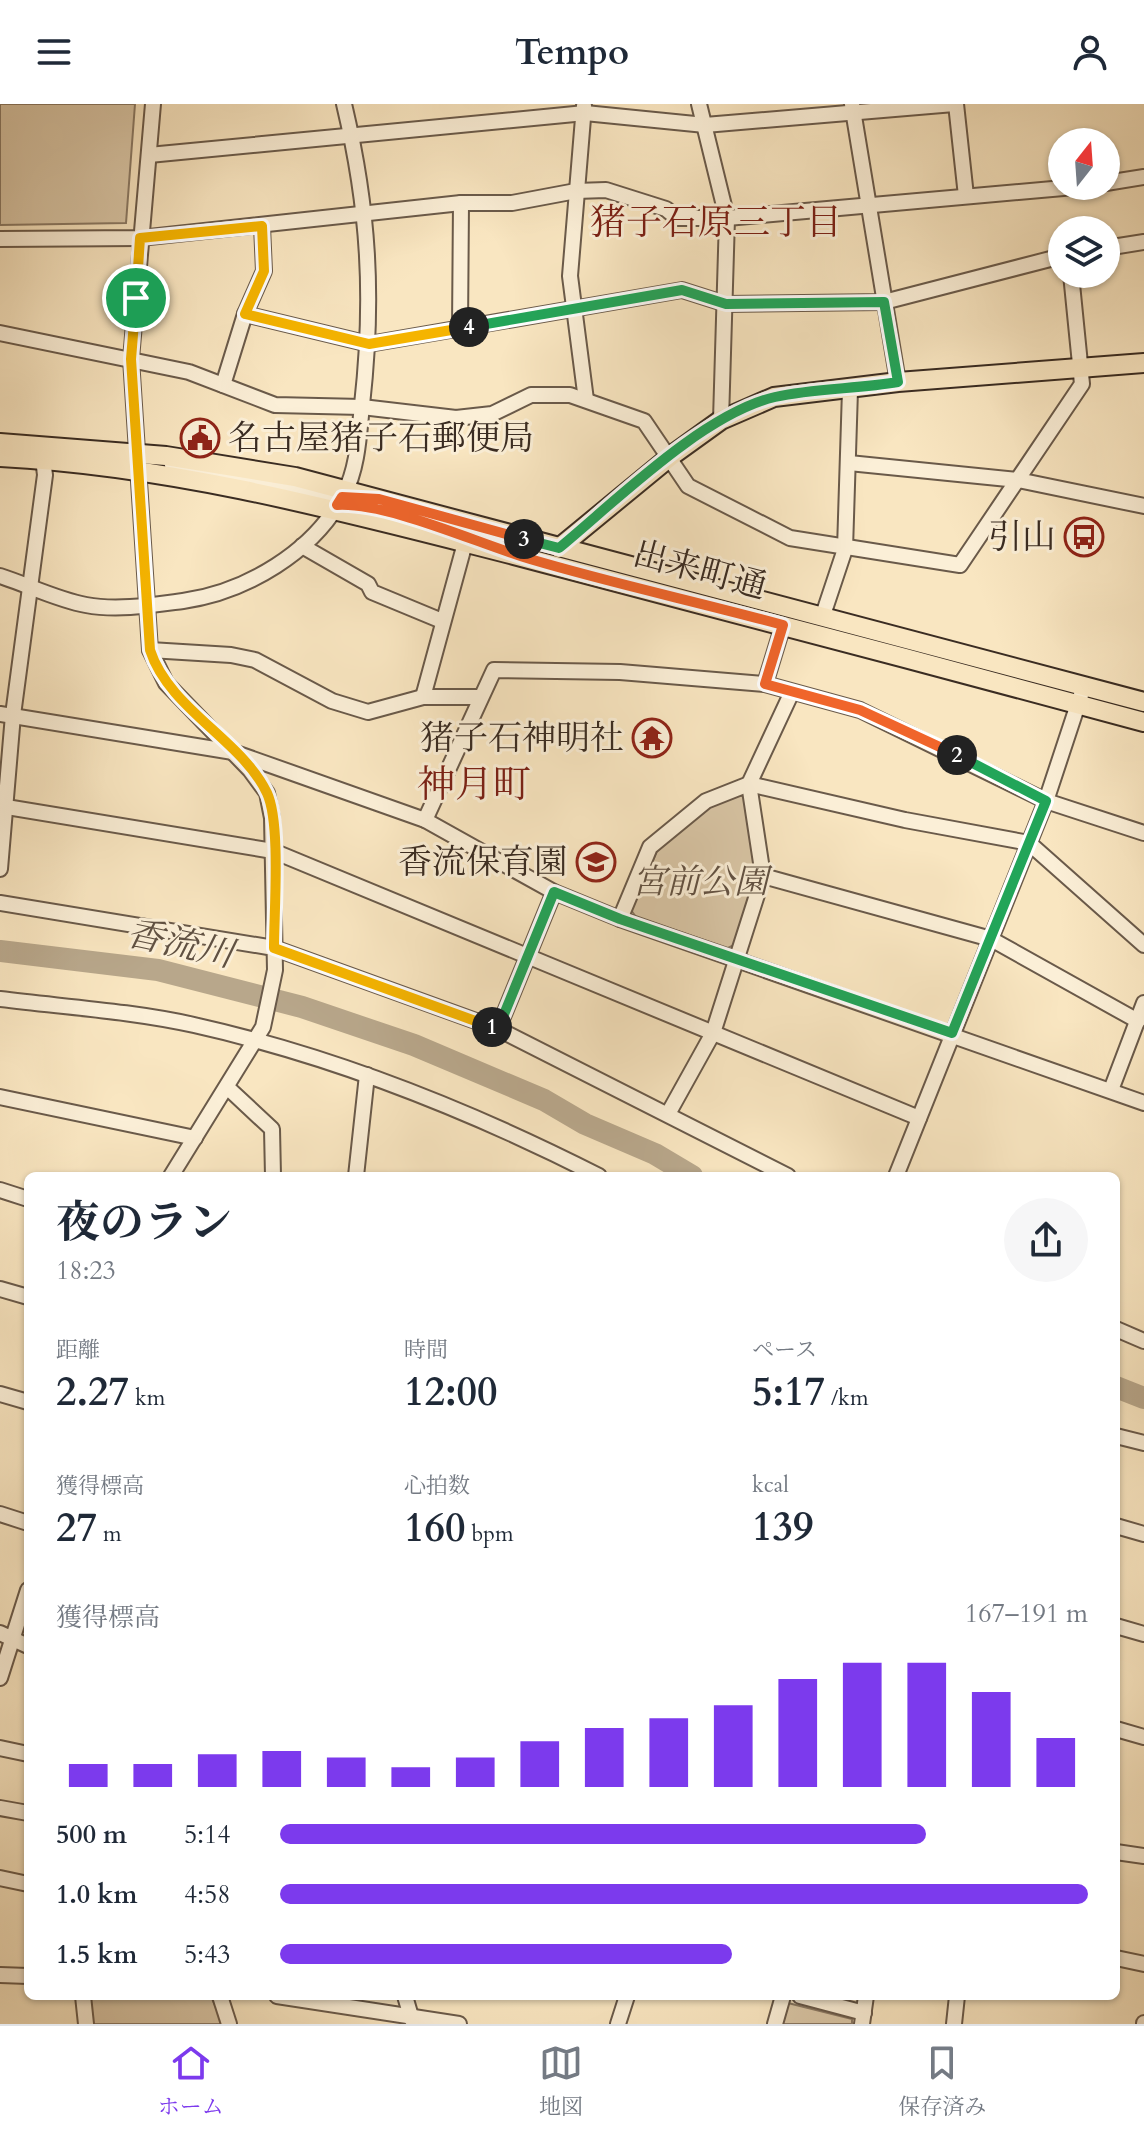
<!DOCTYPE html>
<html lang="ja">
<meta charset="utf-8">
<style>
body{margin:0;font-family:Cardo,"Noto Serif JP",serif;background:#f6f6f7;color:#1f2937;height:100vh;display:flex;flex-direction:column;font-size:30px;white-space:nowrap}
*{box-sizing:border-box;margin:0}
p{font-size:26px;color:#747a83}
.icon{flex:none;width:44px;height:44px;fill:none;stroke:currentColor;stroke-width:2;stroke-linecap:round;stroke-linejoin:round}
.map{position:relative;flex:1;overflow:hidden}
.details{position:absolute;left:24px;top:1068px;width:1096px;height:828px;display:flex;flex-direction:column;background:#fff;border-radius:12px;box-shadow:0 2px 6px #0004}
.details>*{flex:none}
.needle{width:52px;rotate:17deg}
.tools{position:absolute;left:1048px;top:24px;display:grid;gap:16px}
.tools a{display:grid;place-items:center;width:72px;height:72px;border-radius:50%;background:#fff;box-shadow:0 2px 6px #0004;font-size:40px}
.pin{position:absolute;display:grid;place-items:center;width:68px;height:68px;color:#fff;margin:-34px;border:4px solid #fff;border-radius:50%;box-shadow:0 2px 8px #0007}
.km{position:absolute;width:40px;height:40px;margin:-20px;border-radius:50%;background:#222;color:#fff;font-size:22px;line-height:40px;text-align:center}
.round{display:grid;place-items:center;flex:none;width:84px;height:84px;border-radius:42px;background:#f6f6f7}
.headline{display:flex;align-items:center;justify-content:space-between;height:136px;padding:0 32px}
h1{font-size:44px;font-weight:700;line-height:60px}
.metrics{display:grid;grid-template-columns:repeat(3,1fr);gap:12px;height:136px;padding:8px 32px}
.metrics div{display:grid;align-content:center}
.metrics b{font-size:40px;font-weight:700}
.metrics small{font-size:22px;font-weight:400}
.metrics p{font-size:22px}
.chart{height:224px;padding:16px 32px}
.chart p{display:flex;justify-content:space-between}
.chart svg{width:100%;height:144px;margin-top:8px;stroke:#7c3aed;stroke-width:6}
ul{padding:0 32px;list-style:none;font-size:26px}
li{display:grid;grid-template-columns:128px 96px 1fr;align-items:center;height:60px}
li i{height:20px;border-radius:10px;background:#7c3aed}
header{display:flex;justify-content:space-between;align-items:center;height:104px;padding:0 32px;background:#fff;font-size:36px;font-weight:700}
.dock{display:flex;justify-content:space-around;align-items:center;height:112px;border-top:2px solid #e0e1e3;background:#fff;font-size:22px;color:#747a83}
.dock a{display:grid;justify-items:center;gap:4px}
.dock .selected{color:#7c3aed}
.map>svg:first-child{display:block}
</style>
<header><svg class="icon" aria-label="menu" viewBox="0 0 24 24"><path d="M4 6h16M4 12h16M4 18h16"/></svg>Tempo<svg class="icon" aria-label="person" viewBox="0 0 24 24"><circle cx="12" cy="8" r="4"/><path d="M4 21q1-7 8-7t8 7"/></svg></header>
<div class="map">
<svg width="1144" height="1920" viewBox="0 0 1144 1920">
<rect width="100%" height="100%" fill="#f9e6c1"/>
<filter id="stains"><feTurbulence type="fractalNoise" baseFrequency=".0025" numOctaves="4"/><feColorMatrix values="0 0 0 0 .2 0 0 0 0 .09 0 0 0 0 .02 0 0 0 .5 -.17"/></filter>
<radialGradient id="worn" r=".72"><stop offset=".6" stop-color="#630" stop-opacity="0"/><stop offset="1" stop-color="#630" stop-opacity=".3"/></radialGradient>
<g fill="#d9c6a6" stroke="#8a7964" stroke-width="2">
<path d="M 0,0 L 135,0 L 126,119 L 0,121 Z"/>
<path d="M 740,691 L 745,694 L 758,773 L 736,840 L 728,844 L 636,813 L 631,806 L 657,747 L 706,704 Z"/>
<path d="M 89,1892 L 211,1892 L 223,1920 L 92,1920 Z"/>
<path d="M 788,1899 L 852,1915 L 852,1920 L 782,1920 Z"/>
</g>
<g fill="none" stroke-linecap="round" stroke-linejoin="round">
<g stroke="#b8a78b" stroke-width="22">
<path d="M 0,847 L 158,866 L 302,903 L 414,941 L 544,996 L 585,1020 L 655,1050 L 692,1072"/>
<path d="M 1116,1283 L 1144,1294"/>
</g>
<defs>
<g id="minor">
<path d="M 153,0 L 131,255 L 150,546 L 166,579 L 250,666 L 267,689 L 272,714 L 275,866 L 263,923 L 171,1072"/>
<path d="M 699,0 L 727,114 L 721,316"/>
<path d="M 852,0 L 898,278"/>
<path d="M 956,0 L 966,92"/>
<path d="M 584,2 L 570,172 L 586,296"/>
<path d="M 149,51 L 585,9 L 705,21 L 954,0"/>
<path d="M 1106,79 L 1144,73"/>
<path d="M 0,135 L 140,134 L 461,99 L 512,99 L 576,87 L 606,86 L 666,105 L 677,114 L 727,114 L 1086,82"/>
<path d="M 1106,144 L 1144,138"/>
<path d="M 245,210 L 369,240 L 682,186 L 726,200 L 884,198 L 1062,152"/>
<path d="M 460,224 L 461,99"/>
<path d="M 0,229 L 189,268 L 275,301 L 362,303 L 456,314 L 492,310 L 531,291 L 570,291 L 644,317 L 688,382 L 790,434 L 960,461 L 1082,280 L 1071,170"/>
<path d="M 223,281 L 245,210 L 264,167 L 262,122"/>
<path d="M 849,359 L 1018,376 L 1144,402"/>
<path d="M 172,361 L 322,393 L 347,394"/>
<path d="M 335,400 L 357,401 L 416,417"/>
<path d="M 302,442 L 368,480 L 372,488 L 442,517"/>
<path d="M 0,472 C 28,481 58,496 86,501 C 117,507 153,501 183,497 C 246,488 314,448 344,390 C 358,364 359,330 362,301 C 374,194 369,105 344,0"/>
<path d="M 822,514 L 845,445 L 850,286"/>
<path d="M 150,546 L 231,551 L 255,556 L 332,597 L 368,608 L 423,593 L 479,593"/>
<path d="M 765,580 L 783,521"/>
<path d="M 423,593 L 465,439"/>
<path d="M 0,610 L 233,648 L 425,716 L 554,788 L 620,815 L 1144,999"/>
<path d="M 0,702 L 273,747 L 919,1014"/>
<path d="M 425,716 L 494,566 L 620,568 L 765,580 L 860,606 L 1046,697 L 1144,729"/>
<path d="M 0,765 L 13,611 L 45,371 L 43,355"/>
<path d="M 763,772 L 991,835 L 1138,917"/>
<path d="M 0,799 L 274,844 L 498,925 L 788,1072"/>
<path d="M 620,815 L 650,743 L 706,697 L 749,680 L 905,716 L 1029,739 L 1144,841"/>
<path d="M 0,895 C 64,903 131,907 194,921 C 333,952 471,1007 599,1072"/>
<path d="M 498,925 L 554,788"/>
<path d="M 228,984 L 272,1025 L 273,1072"/>
<path d="M 1111,986 L 1144,899"/>
<path d="M 0,993 L 195,1034"/>
<path d="M 668,1010 L 713,929 L 763,772 L 749,680 L 791,590"/>
<path d="M 356,1072 L 367,971"/>
<path d="M 896,1072 L 1046,697 L 1081,591"/>
<path d="M 0,1086 L 28,1095"/>
<path d="M 0,1185 L 28,1193"/>
<path d="M 1116,1225 L 1144,1237"/>
<path d="M 0,1290 L 28,1298"/>
<path d="M 1116,1332 L 1144,1339"/>
<path d="M 0,1410 L 28,1419"/>
<path d="M 1116,1422 L 1144,1430"/>
<path d="M 1116,1522 L 1144,1530"/>
<path d="M 0,1529 L 28,1542"/>
<path d="M 0,1574 L 28,1486"/>
<path d="M 1116,1625 L 1144,1633"/>
<path d="M 0,1644 L 28,1650"/>
<path d="M 0,1704 L 28,1709"/>
<path d="M 1116,1748 L 1144,1752"/>
<path d="M 0,1774 L 28,1780"/>
<path d="M 1116,1854 L 1144,1860"/>
<path d="M 0,1871 L 28,1872"/>
<path d="M 83,1892 L 86,1920"/>
<path d="M 220,1892 L 229,1920"/>
<path d="M 277,1892 L 459,1920"/>
<path d="M 405,1892 L 412,1916"/>
<path d="M 800,1892 L 864,1909"/>
<path d="M 618,1920 L 627,1892"/>
<path d="M 775,1920 L 783,1892"/>
<path d="M 862,1920 L 866,1892"/>
<path d="M 954,1920 L 957,1892"/>
<path d="M 1144,1920 L 1144,1919"/>
</g>
<g id="major">
<path d="M 0,339 L 166,352 L 295,373 L 1144,598"/>
<path d="M 0,353 C 176,362 345,408 514,451 C 725,505 934,562 1144,618"/>
<path d="M 559,444 L 671,352 L 721,316 L 774,293 L 898,278 L 1144,259"/>
</g>
</defs>
<use href="#minor" stroke="#6a5a4a" stroke-width="18"/>
<use href="#major" stroke="#3a2c22" stroke-width="22"/>
<use href="#minor" stroke="#fbefd7" stroke-width="14"/>
<use href="#major" stroke="#f9e6c1" stroke-width="18"/>
</g>
<g fill="none" stroke-linecap="round" stroke-linejoin="round">
<defs>
<path id="split-1" d="M 136,194 L 131,255 L 150,546 C 169,605 242,636 267,689 C 281,719 274,807 274,844 L 492,923"/>
<path id="split-2" d="M 492,923 L 498,925 L 554,788 L 620,815 L 952,929 L 1046,697 L 957,651"/>
<path id="split-3" d="M 524,435 L 379,395 L 342,393 L 337,401 C 388,398 479,440 530,455 C 614,480 699,498 783,521 L 765,580 L 860,606 L 957,651"/>
<path id="split-4" d="M 469,223 L 682,186 L 726,200 L 884,198 L 898,278 C 858,285 814,284 775,293 C 703,310 616,397 559,444 L 524,435"/>
<path id="split-5" d="M 136,194 L 140,134 L 262,122 L 264,167 L 245,210 L 369,240 L 469,223"/>
</defs>
<use href="#split-1" stroke="#fff" stroke-width="16"/>
<use href="#split-2" stroke="#fff" stroke-width="16"/>
<use href="#split-3" stroke="#fff" stroke-width="16"/>
<use href="#split-4" stroke="#fff" stroke-width="16"/>
<use href="#split-5" stroke="#fff" stroke-width="16"/>
<use href="#split-1" stroke="#f5b400" stroke-width="10"/>
<use href="#split-2" stroke="#22a559" stroke-width="10"/>
<use href="#split-3" stroke="#f0652b" stroke-width="10"/>
<use href="#split-4" stroke="#22a559" stroke-width="10"/>
<use href="#split-5" stroke="#f5b400" stroke-width="10"/>
</g>
<defs>
<symbol id="civic-ring" viewBox="-11 -11 22 22"><circle r="9.5" fill="#fbefd7" stroke="#8f2418" stroke-width="1.5"/><path d="M-.6-6.5H3V-4.5H.6V-3L4-1V1h2V6H-6V1h2V-1L-.6-3ZM-1.2 2.5V6h2.4V2.5Z" fill="#8f2418"/></symbol>
<symbol id="bus-ring" viewBox="-11 -11 22 22"><circle r="9.5" fill="#fbefd7" stroke="#8f2418" stroke-width="1.5"/><path d="M-5-6H5V4H4V6H2V4H-2V6H-4V4H-5ZM-3.5-4V0h7V-4ZM-3.5 1.2v1.5H-2V1.2ZM2 1.2v1.5H3.5V1.2Z" fill="#8f2418"/></symbol>
<symbol id="temple-ring" viewBox="-11 -11 22 22"><circle r="9.5" fill="#fbefd7" stroke="#8f2418" stroke-width="1.5"/><path d="M0-6L5-2H3V0L6.5 2.5H4V6H1.5V3h-3V6H-4V2.5H-6.5L-3 0V-2H-5Z" fill="#8f2418"/></symbol>
<symbol id="school-ring" viewBox="-11 -11 22 22"><circle r="9.5" fill="#fbefd7" stroke="#8f2418" stroke-width="1.5"/><path d="M0-5L7-2L0 1L-7-2ZM-4 1L0 2.5L4 1V4Q0 6-4 4Z" fill="#8f2418"/></symbol>
</defs>
<g fill-rule="evenodd">
<use href="#civic-ring" x="178" y="312" width="44" height="44"/>
<use href="#bus-ring" x="1062" y="411" width="44" height="44"/>
<use href="#temple-ring" x="630" y="612" width="44" height="44"/>
<use href="#school-ring" x="574" y="736" width="44" height="44"/>
</g>
<g text-anchor="middle" dominant-baseline="central" stroke-width="6" stroke-linejoin="round" paint-order="stroke">
<g font-size="34" fill="#3a2c22" stroke="#fbefd7" text-anchor="end">
<text x="228" y="334" text-anchor="start">名古屋猪子石郵便局</text>
<text x="1056" y="433">引山</text>
<text x="624" y="634">猪子石神明社</text>
<text x="568" y="758">香流保育園</text>
</g>
<g font-size="34" fill="#3a2c22" stroke="#fbefd7">
<text transform="translate(700 466) rotate(15)">出来町通</text>
</g>
<g font-size="34" font-style="italic" fill="#625243" stroke="#fbefd7">
<text x="700" y="778">宮前公園</text>
</g>
<g font-size="36" fill="#7a1f14" stroke="#fbefd7">
<text x="716" y="118">猪子石原三丁目</text>
</g>
<g font-size="36" font-style="italic" fill="#605142" stroke="#fbefd7">
<text transform="translate(180 840) rotate(12)">香流川</text>
</g>
<g font-size="38" fill="#7a1f14" stroke="#fbefd7">
<text x="474" y="681">神月町</text>
</g>
</g>
<rect width="100%" height="100%" filter="url(#stains)"/>
<rect width="100%" height="100%" fill="url(#worn)"/>
</svg>
<div class="tools">
<a><svg class="needle" viewBox="-14 -14 28 28"><path d="M0-13l5 13h-10z" fill="#e53935"/><path d="M0 13l5-13h-10z" fill="#747a83"/></svg></a>
<a><svg class="icon" aria-label="layers" viewBox="0 0 24 24"><path d="M12 4l9 5-9 5-9-5zM3 14l9 5 9-5"/></svg></a>
</div>
<div class="pin" style="left:136px;top:194px;background:#1e9e55"><svg class="icon" aria-label="arrive" viewBox="0 0 24 24"><path d="M6 21V4h12l-3 4 3 4H6"/></svg></div>
<b class="km" style="left:492px;top:923px">1</b>
<b class="km" style="left:957px;top:651px">2</b>
<b class="km" style="left:524px;top:435px">3</b>
<b class="km" style="left:469px;top:223px">4</b>
<section class="details">
<div class="headline"><div><h1>夜のラン</h1><p>18:23</p></div><a class="round"><svg class="icon" aria-label="share" viewBox="0 0 24 24"><path d="M12 15V3M7 8l5-5 5 5M5 13v7h14v-7"/></svg></a></div>
<div class="metrics">
<div><p>距離</p><b>2.27<small> km</small></b></div>
<div><p>時間</p><b>12:00</b></div>
<div><p>ペース</p><b>5:17<small> /km</small></b></div>
</div>
<div class="metrics">
<div><p>獲得標高</p><b>27<small> m</small></b></div>
<div><p>心拍数</p><b>160<small> bpm</small></b></div>
<div><p>kcal</p><b>139</b></div>
</div>
<div class="chart"><p><span>獲得標高</span>167–191 m</p>
<svg viewBox="0 0 160 44" preserveAspectRatio="none"><path d="M5 44V37M15 44V37M25 44V34M35 44V33M45 44V35M55 44V38M65 44V35M75 44V30M85 44V26M95 44V23M105 44V19M115 44V11M125 44V6M135 44V6M145 44V15M155 44V29"/></svg>
</div>
<ul>
<li><b>500 m</b>5:14<i style="width:80%"></i></li>
<li><b>1.0 km</b>4:58<i style="width:100%"></i></li>
<li><b>1.5 km</b>5:43<i style="width:56%"></i></li>
</ul>
</section>
</div>
<nav class="dock">
<a class="selected"><svg class="icon" aria-label="home" viewBox="0 0 24 24"><path d="M3 11l9-7 9 7M6 9v11h12V9"/></svg>ホーム</a>
<a><svg class="icon" aria-label="map" viewBox="0 0 24 24"><path d="M3 6l6-2 6 2 6-2v14l-6 2-6-2-6 2zM9 4v14M15 6v14"/></svg>地図</a>
<a><svg class="icon" aria-label="saved" viewBox="0 0 24 24"><path d="M7 4h10v16l-5-4-5 4z"/></svg>保存済み</a>
</nav>
